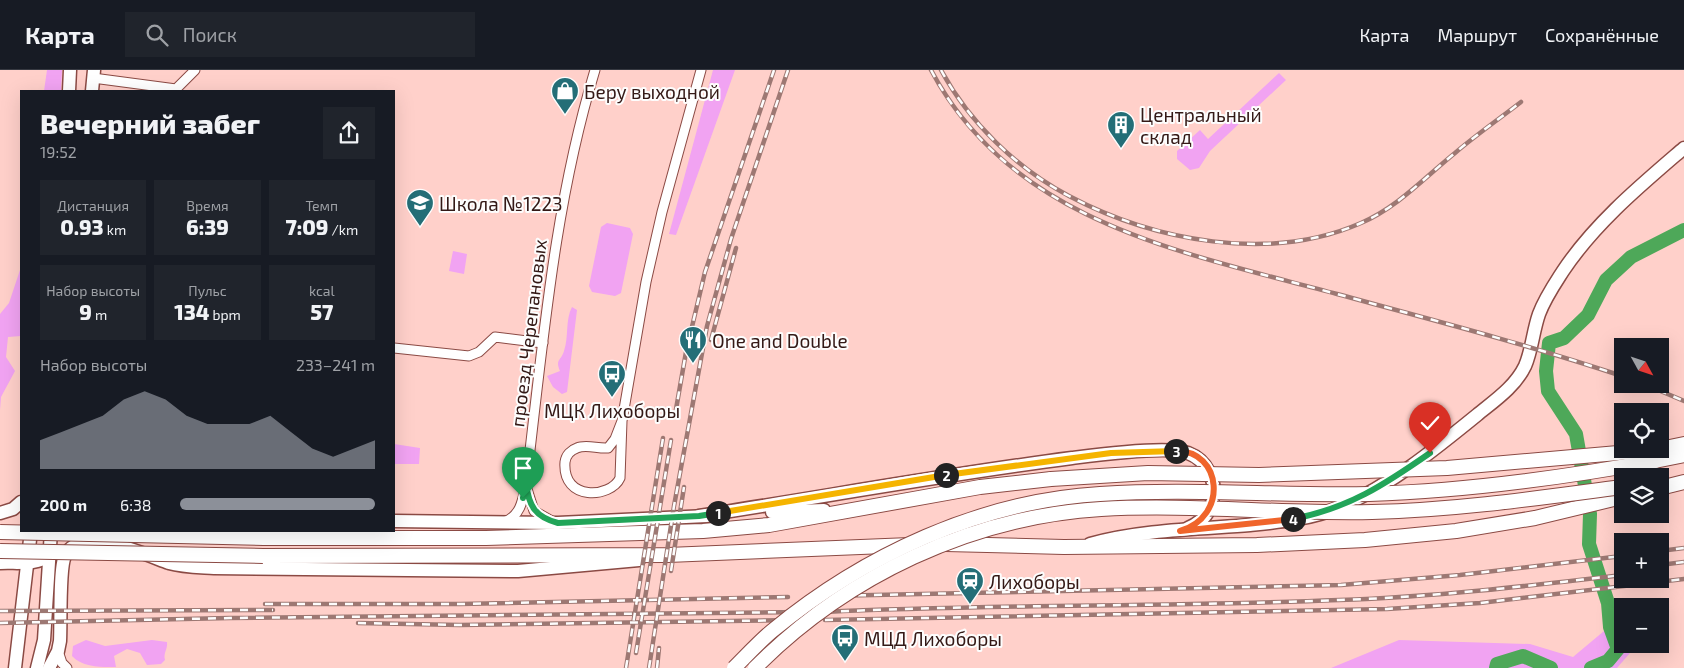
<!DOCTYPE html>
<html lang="ru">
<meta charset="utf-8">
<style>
body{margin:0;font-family:"Exo 2",sans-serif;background:#20242c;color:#f1f3f6;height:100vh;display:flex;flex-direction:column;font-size:19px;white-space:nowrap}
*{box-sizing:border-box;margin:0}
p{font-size:16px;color:#9ea1a6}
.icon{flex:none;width:28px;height:28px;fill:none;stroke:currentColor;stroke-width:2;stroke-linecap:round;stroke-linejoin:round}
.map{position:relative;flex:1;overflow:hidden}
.sheet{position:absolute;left:20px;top:20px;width:375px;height:442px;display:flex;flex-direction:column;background:#171b24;border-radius:0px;box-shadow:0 5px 20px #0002}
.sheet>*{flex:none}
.needle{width:32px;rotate:130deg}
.tools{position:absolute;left:1614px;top:268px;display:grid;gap:10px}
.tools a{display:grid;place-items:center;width:55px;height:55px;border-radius:0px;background:#171b24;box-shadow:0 5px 20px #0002;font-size:25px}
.pin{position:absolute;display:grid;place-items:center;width:42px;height:42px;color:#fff;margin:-51px -21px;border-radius:50% 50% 50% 0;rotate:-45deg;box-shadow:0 0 5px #0007}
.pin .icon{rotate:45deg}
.km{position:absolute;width:25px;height:25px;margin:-12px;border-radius:50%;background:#222;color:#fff;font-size:14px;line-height:25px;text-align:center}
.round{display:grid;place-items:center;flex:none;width:52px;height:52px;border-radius:0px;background:#20242c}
.summary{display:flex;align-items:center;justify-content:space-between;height:85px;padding:0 20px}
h1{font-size:28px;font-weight:800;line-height:38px}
.metrics{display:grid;grid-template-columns:repeat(3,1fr);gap:8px;height:85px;padding:5px 20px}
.metrics div{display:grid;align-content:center;border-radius:0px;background:#20242c;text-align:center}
.metrics b{font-size:21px;font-weight:800}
.metrics small{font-size:14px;font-weight:400}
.metrics p{font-size:14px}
.chart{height:140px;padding:10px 20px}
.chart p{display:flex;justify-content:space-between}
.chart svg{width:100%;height:90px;margin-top:5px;fill:#8c9099;opacity:.7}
ul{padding:0 20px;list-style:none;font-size:16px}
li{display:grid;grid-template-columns:80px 60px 1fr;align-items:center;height:38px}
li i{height:12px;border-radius:6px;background:#8c9099}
header{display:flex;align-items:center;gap:30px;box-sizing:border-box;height:70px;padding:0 25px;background:#171b24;border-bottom:1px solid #363941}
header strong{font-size:24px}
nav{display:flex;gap:28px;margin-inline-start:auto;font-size:18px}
.search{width:350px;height:45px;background:#20242c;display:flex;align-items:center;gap:12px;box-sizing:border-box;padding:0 18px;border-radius:0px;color:#9ea1a6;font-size:19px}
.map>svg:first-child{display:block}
</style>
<header>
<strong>Карта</strong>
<div class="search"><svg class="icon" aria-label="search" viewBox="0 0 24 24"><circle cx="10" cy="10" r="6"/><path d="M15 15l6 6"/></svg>Поиск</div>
<nav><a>Карта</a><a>Маршрут</a><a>Сохранённые</a></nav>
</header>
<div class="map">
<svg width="1684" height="598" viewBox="0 0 1684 598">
<rect width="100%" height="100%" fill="#ffd0ca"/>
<g fill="#f1a3f2">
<path d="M 47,0 L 62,0 L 61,21 L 44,21 Z"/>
<path d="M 713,0 L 735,0 L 676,165 L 669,164 Z"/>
<path d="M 1279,3 L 1286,10 L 1210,81 L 1199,98 L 1190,100 L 1177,89 L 1177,81 L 1200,60 L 1208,69 Z"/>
<path d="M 607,153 L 630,158 L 633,164 L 621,223 L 615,226 L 592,222 L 589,216 L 601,157 Z"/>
<path d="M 453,181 L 467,184 L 464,204 L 449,201 Z"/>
<path d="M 21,197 L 21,266 L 8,267 L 6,287 L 15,301 L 1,327 L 0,340 L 0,244 L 9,233 Z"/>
<path d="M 572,237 L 577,240 L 567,322 L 562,324 L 553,317 L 547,306 L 560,301 C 555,289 561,291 564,281 C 569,267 565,250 572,237 Z"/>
<path d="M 394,374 L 420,378 L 419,394 L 394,394 Z"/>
<path d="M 1604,561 L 1622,564 L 1622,574 L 1627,574 L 1630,583 L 1617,598 L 1331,598 L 1399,570 L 1530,574 L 1573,587 Z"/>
<path d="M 86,570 L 105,576 L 152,570 L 167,572 C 168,579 163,583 165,590 L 161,594 L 147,595 L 140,583 L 127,579 L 114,586 L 116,597 C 102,597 83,598 72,586 L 73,576 Z"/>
</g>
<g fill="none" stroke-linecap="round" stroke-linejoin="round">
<g stroke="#4ea859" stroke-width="14">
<path d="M 1496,598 L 1497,594 L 1523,586 L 1551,598"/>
<path d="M 1591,598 L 1608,591 L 1618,579 L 1610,557 L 1608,533 L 1589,474 L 1590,444 L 1576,364 L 1548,321 L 1546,301 L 1549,273 L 1564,268 L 1588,245 L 1606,210 L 1631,187 L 1684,160"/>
</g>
<defs>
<g id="street">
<path d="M 93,8 L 176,19 L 195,0"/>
<path d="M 394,278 L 469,286 L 479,282 L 495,267 L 543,273"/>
<path d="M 622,351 L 615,369 L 608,378 C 598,379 586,374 577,378 C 571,380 566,385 565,392 C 562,432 611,428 620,408 L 622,351 L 646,212 L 662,142 L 701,0"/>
<path d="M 527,419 L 534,441 L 552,451"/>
<path d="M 504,452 C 521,446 523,429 526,414 C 543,274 554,135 595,0"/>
<path d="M 58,581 L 62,593 L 67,598"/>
</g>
<g id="secondary">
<path d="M 69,21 L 70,0"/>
<path d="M 92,21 L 94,0"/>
<path d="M 772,442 L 824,440"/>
<path d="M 0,443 L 13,439 L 21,432"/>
<path d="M 699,446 C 823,427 947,404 1072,388 C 1095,385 1168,375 1188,383 C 1207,390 1218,412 1212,432 C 1209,445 1200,453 1188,458"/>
<path d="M 394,451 L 558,453 L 707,446"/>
<path d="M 1090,474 C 1139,460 1198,459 1250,455 C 1280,452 1312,449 1340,437 C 1391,415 1434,380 1477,345 C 1494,331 1515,317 1525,296 C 1532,280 1533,261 1539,244 C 1545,228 1554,215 1563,201 C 1595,153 1641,115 1684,78"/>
<path d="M 0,493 C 17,492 36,496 50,485"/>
<path d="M 15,598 L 31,461"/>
<path d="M 37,598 L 44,570 L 51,461"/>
<path d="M 49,598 L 58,581 L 60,571 C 61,554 59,498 65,486 C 80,454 146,485 169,493 C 183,497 199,497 214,498 L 518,501 L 639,490"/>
</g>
<g id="primary">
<path d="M 1660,379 L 1684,374"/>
<path d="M 1655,391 L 1684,385"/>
<path d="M 1660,418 L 1684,412"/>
<path d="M 264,468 L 486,468 L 703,461 L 769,455 L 980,417 L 1051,409"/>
<path d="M 946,474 L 1064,477 L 1257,475 L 1365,470 L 1456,461 L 1535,448 L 1622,427"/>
<path d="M 263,486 L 668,485 L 910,475"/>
</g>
</defs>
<use href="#street" stroke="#8b4a44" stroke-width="11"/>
<use href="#secondary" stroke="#8b4a44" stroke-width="15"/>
<use href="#primary" stroke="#8b4a44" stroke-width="16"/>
<use href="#street" stroke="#fff" stroke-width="9"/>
<use href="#secondary" stroke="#fff" stroke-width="12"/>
<use href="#primary" stroke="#fff" stroke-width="14"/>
<defs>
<g id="rail">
<path d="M 931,0 C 1012,153 1185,183 1337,224 C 1433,250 1529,275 1622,306"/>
<path d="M 941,0 C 969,52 1016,98 1069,126 C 1154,171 1270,193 1361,153 C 1398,137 1424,108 1455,83 C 1476,65 1499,49 1521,32"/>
<path d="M 711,270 L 736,178"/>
<path d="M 1644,314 L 1684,331"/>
<path d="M 675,345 L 686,282 L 705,202 L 774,0"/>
<path d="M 1660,481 L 1684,478"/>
<path d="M 1660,495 L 1684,492"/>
<path d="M 671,501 L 684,417"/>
<path d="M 826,526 L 1341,515 L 1460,505 L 1622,486"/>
<path d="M 265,534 L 460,534 L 788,527"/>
<path d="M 0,541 L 273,540"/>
<path d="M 825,542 C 996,534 1168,537 1339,530 C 1434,527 1528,516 1622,505"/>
<path d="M 825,550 L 1387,539 L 1480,533 L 1684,509"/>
<path d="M 0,553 L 230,548 L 801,542"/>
<path d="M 358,553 L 460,555 L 801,550"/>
<path d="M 636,583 L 671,370"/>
<path d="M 626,598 L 663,368"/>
<path d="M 649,598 L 674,436 L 707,256 L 731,169 L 788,0"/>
<path d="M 657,598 L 659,578"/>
</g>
</defs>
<use href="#rail" stroke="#9d7873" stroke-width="4.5"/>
<use href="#rail" stroke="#fdfdfd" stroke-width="2.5" stroke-dasharray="8" stroke-linecap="butt"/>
<defs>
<g id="primary-bridge">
<path d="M 1051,409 L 1148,403 L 1259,405 L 1447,398 L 1652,380"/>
<path d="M 0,462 L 264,468"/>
<path d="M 0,481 L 263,486"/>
<path d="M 734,598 C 746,586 759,572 772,561 C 864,485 981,431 1100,424 C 1190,418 1279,426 1369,424 C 1464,421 1561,408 1655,391"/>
<path d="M 755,598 C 846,506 971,447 1101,439 C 1191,434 1281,444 1372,442 C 1456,440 1539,428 1622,417"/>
</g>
</defs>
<use href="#primary-bridge" stroke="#8b4a44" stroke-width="16" stroke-linecap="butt"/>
<use href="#primary-bridge" stroke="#fff" stroke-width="14"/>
</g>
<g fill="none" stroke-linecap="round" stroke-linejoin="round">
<defs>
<path id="split-1" d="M 523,428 L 526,414 C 529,436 535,447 558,453 L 699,446 L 718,443"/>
<path id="split-2" d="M 718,443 L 946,405"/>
<path id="split-3" d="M 946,405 L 1111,383 L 1176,381"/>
<path id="split-4" d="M 1176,381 C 1222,380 1229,447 1180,461 L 1293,449"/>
<path id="split-5" d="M 1293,449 C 1349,438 1384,415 1430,383"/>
</defs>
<use href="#split-1" stroke="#fff" stroke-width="10"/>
<use href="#split-2" stroke="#fff" stroke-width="10"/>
<use href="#split-3" stroke="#fff" stroke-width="10"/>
<use href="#split-4" stroke="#fff" stroke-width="10"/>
<use href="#split-5" stroke="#fff" stroke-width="10"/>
<use href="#split-1" stroke="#22a559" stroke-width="6"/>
<use href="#split-2" stroke="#f5b400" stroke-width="6"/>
<use href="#split-3" stroke="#f5b400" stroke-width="6"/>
<use href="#split-4" stroke="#f0652b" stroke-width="6"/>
<use href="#split-5" stroke="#22a559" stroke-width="6"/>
</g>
<defs>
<symbol id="shop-pin" viewBox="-11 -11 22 30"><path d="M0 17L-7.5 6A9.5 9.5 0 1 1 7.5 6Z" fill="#246e77" stroke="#fdfdfd"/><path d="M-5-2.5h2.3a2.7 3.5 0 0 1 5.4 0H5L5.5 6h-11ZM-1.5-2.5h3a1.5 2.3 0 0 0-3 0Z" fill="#fff"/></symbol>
<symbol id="building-pin" viewBox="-11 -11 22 30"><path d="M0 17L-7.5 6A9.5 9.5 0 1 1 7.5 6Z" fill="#246e77" stroke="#fdfdfd"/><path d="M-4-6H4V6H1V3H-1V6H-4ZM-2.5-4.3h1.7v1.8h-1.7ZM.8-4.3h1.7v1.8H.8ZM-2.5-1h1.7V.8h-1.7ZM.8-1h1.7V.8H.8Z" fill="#fff"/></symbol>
<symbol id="school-pin" viewBox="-11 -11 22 30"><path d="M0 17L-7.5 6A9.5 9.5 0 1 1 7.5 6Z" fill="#246e77" stroke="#fdfdfd"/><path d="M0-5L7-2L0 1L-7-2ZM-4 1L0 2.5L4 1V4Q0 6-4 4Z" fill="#fff"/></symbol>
<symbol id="restaurant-pin" viewBox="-11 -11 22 30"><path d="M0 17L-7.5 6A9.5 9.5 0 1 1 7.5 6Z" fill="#246e77" stroke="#fdfdfd"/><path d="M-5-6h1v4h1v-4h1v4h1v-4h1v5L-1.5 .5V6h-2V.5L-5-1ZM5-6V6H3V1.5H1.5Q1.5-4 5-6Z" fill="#fff"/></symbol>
<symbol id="bus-pin" viewBox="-11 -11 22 30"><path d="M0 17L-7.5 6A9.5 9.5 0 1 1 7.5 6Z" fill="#246e77" stroke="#fdfdfd"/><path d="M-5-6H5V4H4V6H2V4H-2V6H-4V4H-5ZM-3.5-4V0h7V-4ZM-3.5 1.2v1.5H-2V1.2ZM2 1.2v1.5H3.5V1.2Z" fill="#fff"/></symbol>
<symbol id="station-pin" viewBox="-11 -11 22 30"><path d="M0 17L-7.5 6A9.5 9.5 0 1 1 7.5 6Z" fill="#246e77" stroke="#fdfdfd"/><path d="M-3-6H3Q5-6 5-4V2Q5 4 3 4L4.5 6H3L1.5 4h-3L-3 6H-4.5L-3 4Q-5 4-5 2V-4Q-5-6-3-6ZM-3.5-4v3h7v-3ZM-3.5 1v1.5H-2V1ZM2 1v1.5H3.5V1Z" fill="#fff"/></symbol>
</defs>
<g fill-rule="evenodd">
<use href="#shop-pin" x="549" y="5" width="32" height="43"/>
<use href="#building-pin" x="1105" y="39" width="32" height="43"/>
<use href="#school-pin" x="404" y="117" width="32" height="43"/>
<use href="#restaurant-pin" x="677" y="254" width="32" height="43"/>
<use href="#bus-pin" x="596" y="288" width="32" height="43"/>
<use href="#station-pin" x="954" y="495" width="32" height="43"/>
<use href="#bus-pin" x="829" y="552" width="32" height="43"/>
</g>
<g text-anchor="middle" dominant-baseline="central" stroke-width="4" stroke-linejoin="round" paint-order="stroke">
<g font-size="19" fill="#341916" stroke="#fdfdfd" text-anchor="start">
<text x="584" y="21">Беру выходной</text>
<text x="1140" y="44">Центральный<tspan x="1140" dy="22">склад</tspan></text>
<text x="439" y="133">Школа №1223</text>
<text x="712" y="270">One and Double</text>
<text x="612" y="340" text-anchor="middle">МЦК Лихоборы</text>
<text x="989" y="511">Лихоборы</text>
<text x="864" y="568">МЦД Лихоборы</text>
</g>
<g font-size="19" fill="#341916" stroke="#fdfdfd">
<text transform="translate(528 263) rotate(-83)">проезд Черепановых</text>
</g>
</g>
</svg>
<div class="tools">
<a><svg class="needle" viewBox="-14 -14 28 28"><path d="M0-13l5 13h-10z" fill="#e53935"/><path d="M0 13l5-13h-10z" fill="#9ea1a6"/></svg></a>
<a><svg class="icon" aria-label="locate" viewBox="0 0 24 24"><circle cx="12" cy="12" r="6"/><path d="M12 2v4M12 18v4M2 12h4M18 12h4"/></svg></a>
<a><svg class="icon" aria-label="layers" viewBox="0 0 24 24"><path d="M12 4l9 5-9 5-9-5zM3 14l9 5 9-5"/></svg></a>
<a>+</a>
<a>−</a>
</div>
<div class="pin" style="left:523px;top:428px;background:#1e9e55"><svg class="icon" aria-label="arrive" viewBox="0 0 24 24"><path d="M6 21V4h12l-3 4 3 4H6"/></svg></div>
<div class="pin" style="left:1430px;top:383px;background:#d93025"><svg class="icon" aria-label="check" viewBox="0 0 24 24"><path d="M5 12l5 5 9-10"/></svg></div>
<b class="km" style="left:718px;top:443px">1</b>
<b class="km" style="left:946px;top:405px">2</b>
<b class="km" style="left:1176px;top:381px">3</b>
<b class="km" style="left:1293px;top:449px">4</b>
<section class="sheet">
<div class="summary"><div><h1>Вечерний забег</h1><p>19:52</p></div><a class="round"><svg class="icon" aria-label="share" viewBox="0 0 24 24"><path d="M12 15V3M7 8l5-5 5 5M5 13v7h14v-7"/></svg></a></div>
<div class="metrics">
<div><p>Дистанция</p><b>0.93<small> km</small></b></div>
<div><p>Время</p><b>6:39</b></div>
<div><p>Темп</p><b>7:09<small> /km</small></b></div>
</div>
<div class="metrics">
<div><p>Набор высоты</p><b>9<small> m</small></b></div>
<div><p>Пульс</p><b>134<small> bpm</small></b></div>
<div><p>kcal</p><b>57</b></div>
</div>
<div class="chart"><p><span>Набор высоты</span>233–241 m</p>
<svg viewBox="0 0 160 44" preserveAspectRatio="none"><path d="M0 44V30L10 26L20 22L30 18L40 10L50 6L60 10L70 18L80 22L90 22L100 22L110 18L120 26L130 34L140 38L150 34L160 30V44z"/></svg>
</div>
<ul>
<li><b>200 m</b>6:38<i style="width:100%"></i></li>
</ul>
</section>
</div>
